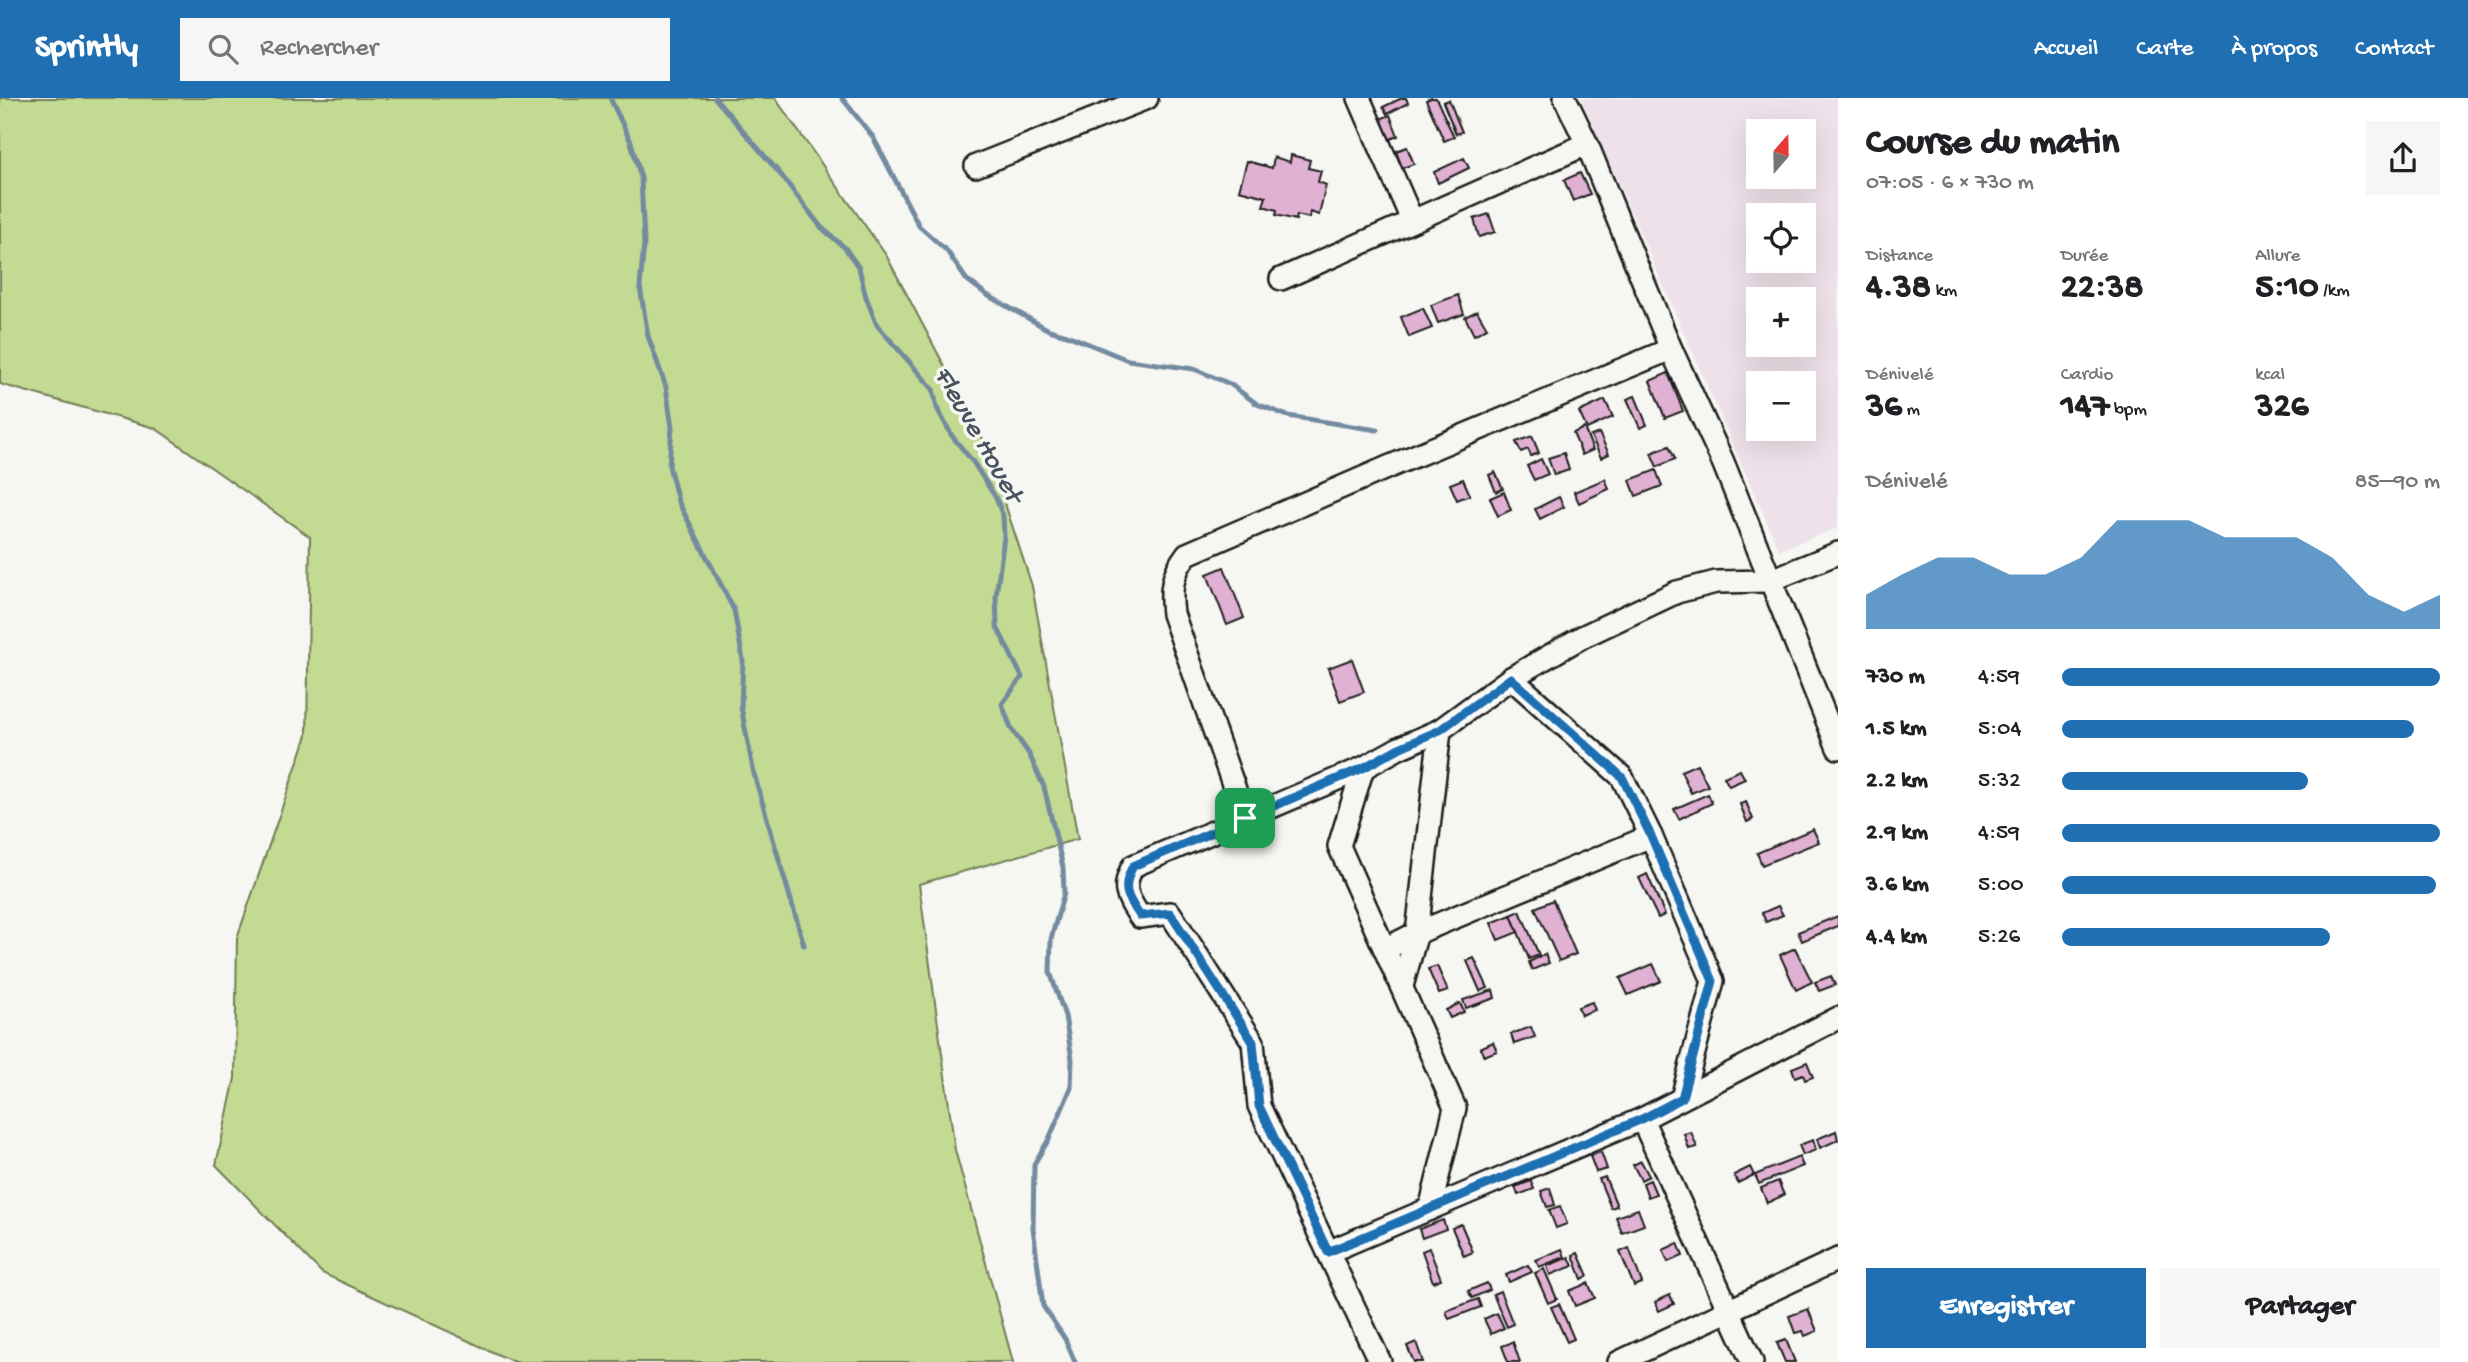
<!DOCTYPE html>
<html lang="fr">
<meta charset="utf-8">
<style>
body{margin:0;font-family:"Gochi Hand",sans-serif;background:#f6f6f6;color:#202124;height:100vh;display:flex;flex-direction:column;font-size:26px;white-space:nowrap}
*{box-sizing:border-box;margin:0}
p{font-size:23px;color:#757577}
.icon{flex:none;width:38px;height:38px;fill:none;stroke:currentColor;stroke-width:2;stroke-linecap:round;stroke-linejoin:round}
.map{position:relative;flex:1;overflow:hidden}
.panel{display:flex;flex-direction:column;background:#fff;width:630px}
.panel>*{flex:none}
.needle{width:46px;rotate:20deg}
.controls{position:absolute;left:1746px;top:21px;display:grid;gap:14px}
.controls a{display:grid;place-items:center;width:70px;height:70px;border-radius:0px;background:#fff;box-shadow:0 7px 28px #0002;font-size:35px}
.pin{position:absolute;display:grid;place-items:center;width:60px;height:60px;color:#fff;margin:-30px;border-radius:14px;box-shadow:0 4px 10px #0006}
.round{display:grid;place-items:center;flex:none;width:74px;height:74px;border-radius:0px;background:#f6f6f6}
.overview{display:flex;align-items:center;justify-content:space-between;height:119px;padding:0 28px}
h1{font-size:38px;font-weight:700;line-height:52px}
.metrics{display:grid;grid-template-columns:repeat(3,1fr);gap:10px;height:119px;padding:7px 28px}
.metrics div{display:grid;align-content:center}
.metrics b{font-size:35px;font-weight:700}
.metrics small{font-size:19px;font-weight:400}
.metrics p{font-size:19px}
.chart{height:196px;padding:14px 28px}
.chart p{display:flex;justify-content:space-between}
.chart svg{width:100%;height:126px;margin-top:7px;fill:#1f6fb2;opacity:.7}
.action{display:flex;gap:14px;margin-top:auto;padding:14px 28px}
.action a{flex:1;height:80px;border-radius:0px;background:#1f6fb2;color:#fff;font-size:28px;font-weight:700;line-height:80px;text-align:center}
.action a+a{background:#f6f6f6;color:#202124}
ul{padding:0 28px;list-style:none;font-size:23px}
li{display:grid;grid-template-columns:112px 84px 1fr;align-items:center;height:52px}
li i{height:18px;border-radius:9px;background:#1f6fb2}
header{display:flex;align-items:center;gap:42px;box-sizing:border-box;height:98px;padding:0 35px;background:#1f6fb2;color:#fff}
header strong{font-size:33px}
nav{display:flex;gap:38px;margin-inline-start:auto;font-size:24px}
.search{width:490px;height:63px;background:#f6f6f6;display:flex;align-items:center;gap:18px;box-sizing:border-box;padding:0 24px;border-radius:0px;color:#757577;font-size:26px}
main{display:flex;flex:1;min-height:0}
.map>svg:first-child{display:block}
</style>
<header>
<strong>Sprintly</strong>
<div class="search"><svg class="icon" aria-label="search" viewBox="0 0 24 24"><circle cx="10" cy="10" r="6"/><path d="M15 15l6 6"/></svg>Rechercher</div>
<nav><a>Accueil</a><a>Carte</a><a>À propos</a><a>Contact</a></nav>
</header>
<main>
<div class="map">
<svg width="1838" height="1264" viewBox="0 0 1838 1264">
<rect width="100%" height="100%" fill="#f6f6f2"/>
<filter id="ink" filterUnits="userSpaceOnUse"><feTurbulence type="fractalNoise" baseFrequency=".0143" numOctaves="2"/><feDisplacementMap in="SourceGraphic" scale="14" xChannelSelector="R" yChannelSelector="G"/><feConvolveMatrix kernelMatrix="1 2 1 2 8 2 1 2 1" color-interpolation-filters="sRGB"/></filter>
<g filter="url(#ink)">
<path fill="#efe1e9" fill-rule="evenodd" d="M 1581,0 L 1838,0 L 1838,430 L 1779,452 ZM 1759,33 L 1804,33 L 1804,79 L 1759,79 ZM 1759,117 L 1804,117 L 1804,163 L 1759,163 ZM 1759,201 L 1804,201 L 1804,247 L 1759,247 ZM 1759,285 L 1804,285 L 1804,331 L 1759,331 Z"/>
<path fill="#c2da91" stroke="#6f7b56" stroke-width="2" d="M 0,0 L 775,0 L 886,157 L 985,345 L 1032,488 L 1078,741 L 919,786 L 955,1052 L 1013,1264 L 514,1264 L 322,1175 L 216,1067 L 235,980 L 237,840 L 307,637 L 310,439 L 155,330 L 0,286 Z"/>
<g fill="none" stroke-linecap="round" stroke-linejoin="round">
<g stroke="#738a9f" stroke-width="5">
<path d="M 610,0 L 631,44 L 641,80 L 644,145 L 640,189 L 648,238 L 666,289 L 672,329 L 669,368 L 678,403 L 734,512 L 743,562 L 741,609 L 754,676 L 804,847"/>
<path d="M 715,0 L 781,77 L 821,129 L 845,150 L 859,170 L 866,199 L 877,227 L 933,291 L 937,310 L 952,338 L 973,364 L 996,400 L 1003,418 L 1004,439 L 996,498 L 997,529 L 1022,579 L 1002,606 L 1011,630 L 1029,656 L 1044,689 L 1063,769 L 1064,795 L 1051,841 L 1050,874 L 1065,918 L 1072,961 L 1071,990 L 1049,1041 L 1034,1066 L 1033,1130 L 1043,1208 L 1065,1241 L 1075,1264"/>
<path d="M 842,0 L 873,39 L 919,128 L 947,153 L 966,181 L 987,197 L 1049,232 L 1067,237 L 1128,262 L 1194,271 L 1230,286 L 1257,306 L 1288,318 L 1377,332"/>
</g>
</g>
<g fill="#e0b1d3" stroke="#1c1c1c" stroke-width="2">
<path d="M 1402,0 L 1406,0 L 1408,5 L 1387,16 L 1383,9 Z"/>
<path d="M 1431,0 L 1436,0 L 1454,39 L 1444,43 L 1426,2 Z"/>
<path d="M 1449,2 L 1462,34 L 1456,36 L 1443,4 Z"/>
<path d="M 1390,17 L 1398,38 L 1388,42 L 1380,21 Z"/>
<path d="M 1407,49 L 1414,66 L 1402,70 L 1396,53 Z"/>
<path d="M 1291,57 L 1310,62 L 1308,70 L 1321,73 L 1318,84 L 1326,87 L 1319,117 L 1310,114 L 1309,120 L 1297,117 L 1296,122 L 1276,117 L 1277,112 L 1263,108 L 1266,99 L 1239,92 L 1247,63 L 1272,70 L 1274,59 L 1290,64 Z"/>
<path d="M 1464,60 L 1469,70 L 1438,85 L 1434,74 Z"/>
<path d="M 1580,75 L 1590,96 L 1573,103 L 1564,82 Z"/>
<path d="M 1489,116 L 1495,134 L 1479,139 L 1474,121 Z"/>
<path d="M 1458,197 L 1464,216 L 1438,225 L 1431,207 Z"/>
<path d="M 1423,210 L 1432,230 L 1409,239 L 1401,219 Z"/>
<path d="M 1477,213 L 1487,230 L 1474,237 L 1465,219 Z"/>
<path d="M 1668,275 L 1683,313 L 1665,320 L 1650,283 Z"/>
<path d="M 1802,278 L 1811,299 L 1804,302 L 1804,285 L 1782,285 Z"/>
<path d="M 1635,298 L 1647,327 L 1640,330 L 1627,301 Z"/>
<path d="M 1605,302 L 1613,319 L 1587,331 L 1579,314 Z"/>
<path d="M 1584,330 L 1593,352 L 1582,357 L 1573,335 Z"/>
<path d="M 1599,335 L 1609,356 L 1601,360 L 1591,338 Z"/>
<path d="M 1532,338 L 1539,355 L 1531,358 L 1528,351 L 1521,354 L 1516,344 Z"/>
<path d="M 1669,348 L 1675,361 L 1657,369 L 1651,355 Z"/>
<path d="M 1564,355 L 1569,372 L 1554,377 L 1548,360 Z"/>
<path d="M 1541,361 L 1548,376 L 1534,382 L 1527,368 Z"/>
<path d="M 1656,372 L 1662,388 L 1636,398 L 1630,382 Z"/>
<path d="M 1495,374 L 1503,391 L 1496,394 L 1489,377 Z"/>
<path d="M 1463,381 L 1470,397 L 1457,402 L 1450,386 Z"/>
<path d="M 1605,381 L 1609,391 L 1579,405 L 1574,394 Z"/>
<path d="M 1504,394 L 1511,412 L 1498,418 L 1490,400 Z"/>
<path d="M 1559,399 L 1564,409 L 1540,421 L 1535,411 Z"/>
<path d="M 1224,469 L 1244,520 L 1227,527 L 1207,476 Z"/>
<path d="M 1352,561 L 1364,594 L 1340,603 L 1328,570 Z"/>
<path d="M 1697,666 L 1708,688 L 1691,695 L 1681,673 Z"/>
<path d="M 1740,672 L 1745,681 L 1729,688 L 1724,679 Z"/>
<path d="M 1708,696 L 1712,705 L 1679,721 L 1674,711 Z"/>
<path d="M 1746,704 L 1753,721 L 1747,724 L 1740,706 Z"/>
<path d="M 1813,731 L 1819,744 L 1762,767 L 1757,755 Z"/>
<path d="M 1647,776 L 1665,817 L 1658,820 L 1639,780 Z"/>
<path d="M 1553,802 L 1576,856 L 1559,863 L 1535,810 Z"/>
<path d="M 1778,808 L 1783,817 L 1766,824 L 1762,815 Z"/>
<path d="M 1520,813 L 1539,857 L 1529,861 L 1511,817 Z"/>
<path d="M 1511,817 L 1518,834 L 1498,842 L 1491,825 Z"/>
<path d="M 1838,818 L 1838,828 L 1802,843 L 1798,834 Z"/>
<path d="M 1795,850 L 1812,884 L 1796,892 L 1780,857 Z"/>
<path d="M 1545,856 L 1549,865 L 1532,872 L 1529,864 Z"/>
<path d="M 1474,860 L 1488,890 L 1480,893 L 1467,863 Z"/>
<path d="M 1653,866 L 1661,883 L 1628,897 L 1620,880 Z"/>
<path d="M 1437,868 L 1448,893 L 1439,896 L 1428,871 Z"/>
<path d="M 1831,878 L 1835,887 L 1819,893 L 1815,884 Z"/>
<path d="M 1493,892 L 1495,900 L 1466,910 L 1463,902 Z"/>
<path d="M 1592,904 L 1595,912 L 1581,917 L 1578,909 Z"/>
<path d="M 1460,905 L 1464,914 L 1450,920 L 1446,912 Z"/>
<path d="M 1531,929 L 1535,939 L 1514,946 L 1511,936 Z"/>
<path d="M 1493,944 L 1497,953 L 1484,958 L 1480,950 Z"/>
<path d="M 1807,964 L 1813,979 L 1805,982 L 1803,976 L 1795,979 L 1792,970 Z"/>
<path d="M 1836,1033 L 1838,1042 L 1820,1050 L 1817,1041 Z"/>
<path d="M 1691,1034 L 1697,1049 L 1689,1051 L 1684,1036 Z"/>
<path d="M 1813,1042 L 1816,1052 L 1803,1057 L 1799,1047 Z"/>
<path d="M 1601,1054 L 1607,1071 L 1596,1074 L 1590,1058 Z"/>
<path d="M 1799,1059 L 1803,1068 L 1759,1086 L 1755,1077 Z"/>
<path d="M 1641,1063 L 1649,1078 L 1641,1082 L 1633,1067 Z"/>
<path d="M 1750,1069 L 1754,1077 L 1738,1085 L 1734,1077 Z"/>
<path d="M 1605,1079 L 1617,1108 L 1611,1110 L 1599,1081 Z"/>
<path d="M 1650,1082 L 1656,1096 L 1648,1099 L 1643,1085 Z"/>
<path d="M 1531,1083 L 1534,1091 L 1518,1097 L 1515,1089 Z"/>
<path d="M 1778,1083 L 1784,1097 L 1767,1105 L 1761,1090 Z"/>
<path d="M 1550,1090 L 1555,1107 L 1547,1109 L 1541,1093 Z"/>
<path d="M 1560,1108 L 1567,1126 L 1556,1130 L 1549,1112 Z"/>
<path d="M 1638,1111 L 1644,1127 L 1622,1135 L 1616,1119 Z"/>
<path d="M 1443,1122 L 1446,1131 L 1422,1140 L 1419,1131 Z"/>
<path d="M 1461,1126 L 1473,1154 L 1464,1158 L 1452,1130 Z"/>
<path d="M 1678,1145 L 1683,1158 L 1668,1164 L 1663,1152 Z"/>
<path d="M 1429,1150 L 1441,1181 L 1433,1184 L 1422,1153 Z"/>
<path d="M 1629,1150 L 1642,1185 L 1634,1188 L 1620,1154 Z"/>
<path d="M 1562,1151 L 1565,1159 L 1539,1169 L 1536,1162 Z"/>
<path d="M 1578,1155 L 1588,1178 L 1582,1181 L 1573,1157 Z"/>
<path d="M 1569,1159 L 1573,1168 L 1550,1177 L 1547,1168 Z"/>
<path d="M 1528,1167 L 1532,1174 L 1509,1184 L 1506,1177 Z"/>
<path d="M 1544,1171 L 1557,1201 L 1548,1205 L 1535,1175 Z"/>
<path d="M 1487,1185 L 1490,1192 L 1472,1200 L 1468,1193 Z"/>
<path d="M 1588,1185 L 1595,1200 L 1575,1208 L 1569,1193 Z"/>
<path d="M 1500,1193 L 1513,1226 L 1507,1229 L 1493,1196 Z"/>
<path d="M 1670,1197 L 1674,1206 L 1659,1213 L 1655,1204 Z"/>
<path d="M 1478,1201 L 1481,1209 L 1449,1221 L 1446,1213 Z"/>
<path d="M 1559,1206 L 1574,1241 L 1567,1244 L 1551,1209 Z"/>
<path d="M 1808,1211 L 1817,1233 L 1805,1238 L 1803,1233 L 1795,1235 L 1789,1218 Z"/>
<path d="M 1497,1215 L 1504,1230 L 1491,1236 L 1484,1221 Z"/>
<path d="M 1786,1242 L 1795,1264 L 1785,1264 L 1777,1245 Z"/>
<path d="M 1416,1244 L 1423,1264 L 1414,1264 L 1407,1248 Z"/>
<path d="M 1513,1244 L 1520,1264 L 1508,1264 L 1502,1248 Z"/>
</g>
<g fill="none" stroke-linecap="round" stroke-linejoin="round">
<defs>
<g id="minor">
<path d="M 1359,0 L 1412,122"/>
<path d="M 1565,0 L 1587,46 L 1671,251 L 1723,364 L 1838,650"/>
<path d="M 976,68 L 1147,0"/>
<path d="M 1281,181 L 1587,46"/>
<path d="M 1511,580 L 1622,679 L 1651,738 L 1713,883 L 1682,1000"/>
<path d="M 1363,670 L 1339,748 L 1455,1010 L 1430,1111"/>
<path d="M 1245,720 L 1173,516 C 1170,492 1172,475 1187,456 L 1386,370 L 1671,251"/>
<path d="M 1385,851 L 1417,835 L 1651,738"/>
<path d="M 1402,888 L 1417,835 L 1440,632"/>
<path d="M 1642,1021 L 1752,1264"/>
<path d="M 1328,1154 L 1642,1021 L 1838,920"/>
<path d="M 1380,1264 L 1259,1008 L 1253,944 L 1170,815 L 1140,819 C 1127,799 1121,790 1133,768 L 1363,670 L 1399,650 L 1440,632 L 1511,580 L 1582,539 L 1677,494 L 1716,484 L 1769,483 L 1838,455"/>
<path d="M 1619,1264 L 1838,1161"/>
</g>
</defs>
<use href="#minor" stroke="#1c1c1c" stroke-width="26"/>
<use href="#minor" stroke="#f6f6f2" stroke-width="21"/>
</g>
</g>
<g fill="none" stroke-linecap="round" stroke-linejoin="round" filter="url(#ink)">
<defs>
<path id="route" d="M 1511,580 L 1622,679 L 1651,738 L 1713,883 L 1682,1000 L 1642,1021 L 1328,1154 L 1259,1008 L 1253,944 L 1170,815 L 1140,818 C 1127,799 1121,790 1133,768 L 1363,670 L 1399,650 L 1440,632 Z"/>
</defs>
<use href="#route" stroke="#fff" stroke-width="14"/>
<use href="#route" stroke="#1f6fb2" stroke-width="9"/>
</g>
<g text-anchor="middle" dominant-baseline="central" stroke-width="7" stroke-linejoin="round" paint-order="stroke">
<g font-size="28" font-style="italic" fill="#48535e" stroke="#f6f6f2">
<text transform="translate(977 337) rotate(60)">Fleuve Houet</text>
</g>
</g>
</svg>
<div class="controls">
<a><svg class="needle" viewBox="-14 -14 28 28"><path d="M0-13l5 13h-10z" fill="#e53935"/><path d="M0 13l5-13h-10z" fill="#757577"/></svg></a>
<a><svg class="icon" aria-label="locate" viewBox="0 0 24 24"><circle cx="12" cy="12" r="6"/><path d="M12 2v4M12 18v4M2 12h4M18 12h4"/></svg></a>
<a>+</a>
<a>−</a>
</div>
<div class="pin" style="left:1245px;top:720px;background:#1e9e55"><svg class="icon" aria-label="arrive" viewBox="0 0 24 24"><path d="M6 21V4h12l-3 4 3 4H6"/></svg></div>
</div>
<section class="panel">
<div class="overview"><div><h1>Course du matin</h1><p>07:05 · 6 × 730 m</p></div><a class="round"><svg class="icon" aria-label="share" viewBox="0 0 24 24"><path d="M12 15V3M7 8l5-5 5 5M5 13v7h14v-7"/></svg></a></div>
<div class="metrics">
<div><p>Distance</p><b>4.38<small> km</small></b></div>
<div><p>Durée</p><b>22:38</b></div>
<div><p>Allure</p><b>5:10<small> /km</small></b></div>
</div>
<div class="metrics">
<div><p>Dénivelé</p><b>36<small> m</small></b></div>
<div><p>Cardio</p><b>147<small> bpm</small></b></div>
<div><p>kcal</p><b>326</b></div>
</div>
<div class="chart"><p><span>Dénivelé</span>85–90 m</p>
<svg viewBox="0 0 160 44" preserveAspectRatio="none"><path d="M0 44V32L10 25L20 19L30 19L40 25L50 25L60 19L70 6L80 6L90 6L100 12L110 12L120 12L130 19L140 32L150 38L160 32V44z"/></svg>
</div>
<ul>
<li><b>730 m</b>4:59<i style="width:100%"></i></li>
<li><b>1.5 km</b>5:04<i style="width:93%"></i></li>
<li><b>2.2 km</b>5:32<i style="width:65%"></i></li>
<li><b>2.9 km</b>4:59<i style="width:100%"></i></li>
<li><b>3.6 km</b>5:00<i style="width:99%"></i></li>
<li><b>4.4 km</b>5:26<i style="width:71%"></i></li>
</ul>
<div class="action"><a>Enregistrer</a><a>Partager</a></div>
</section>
</main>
